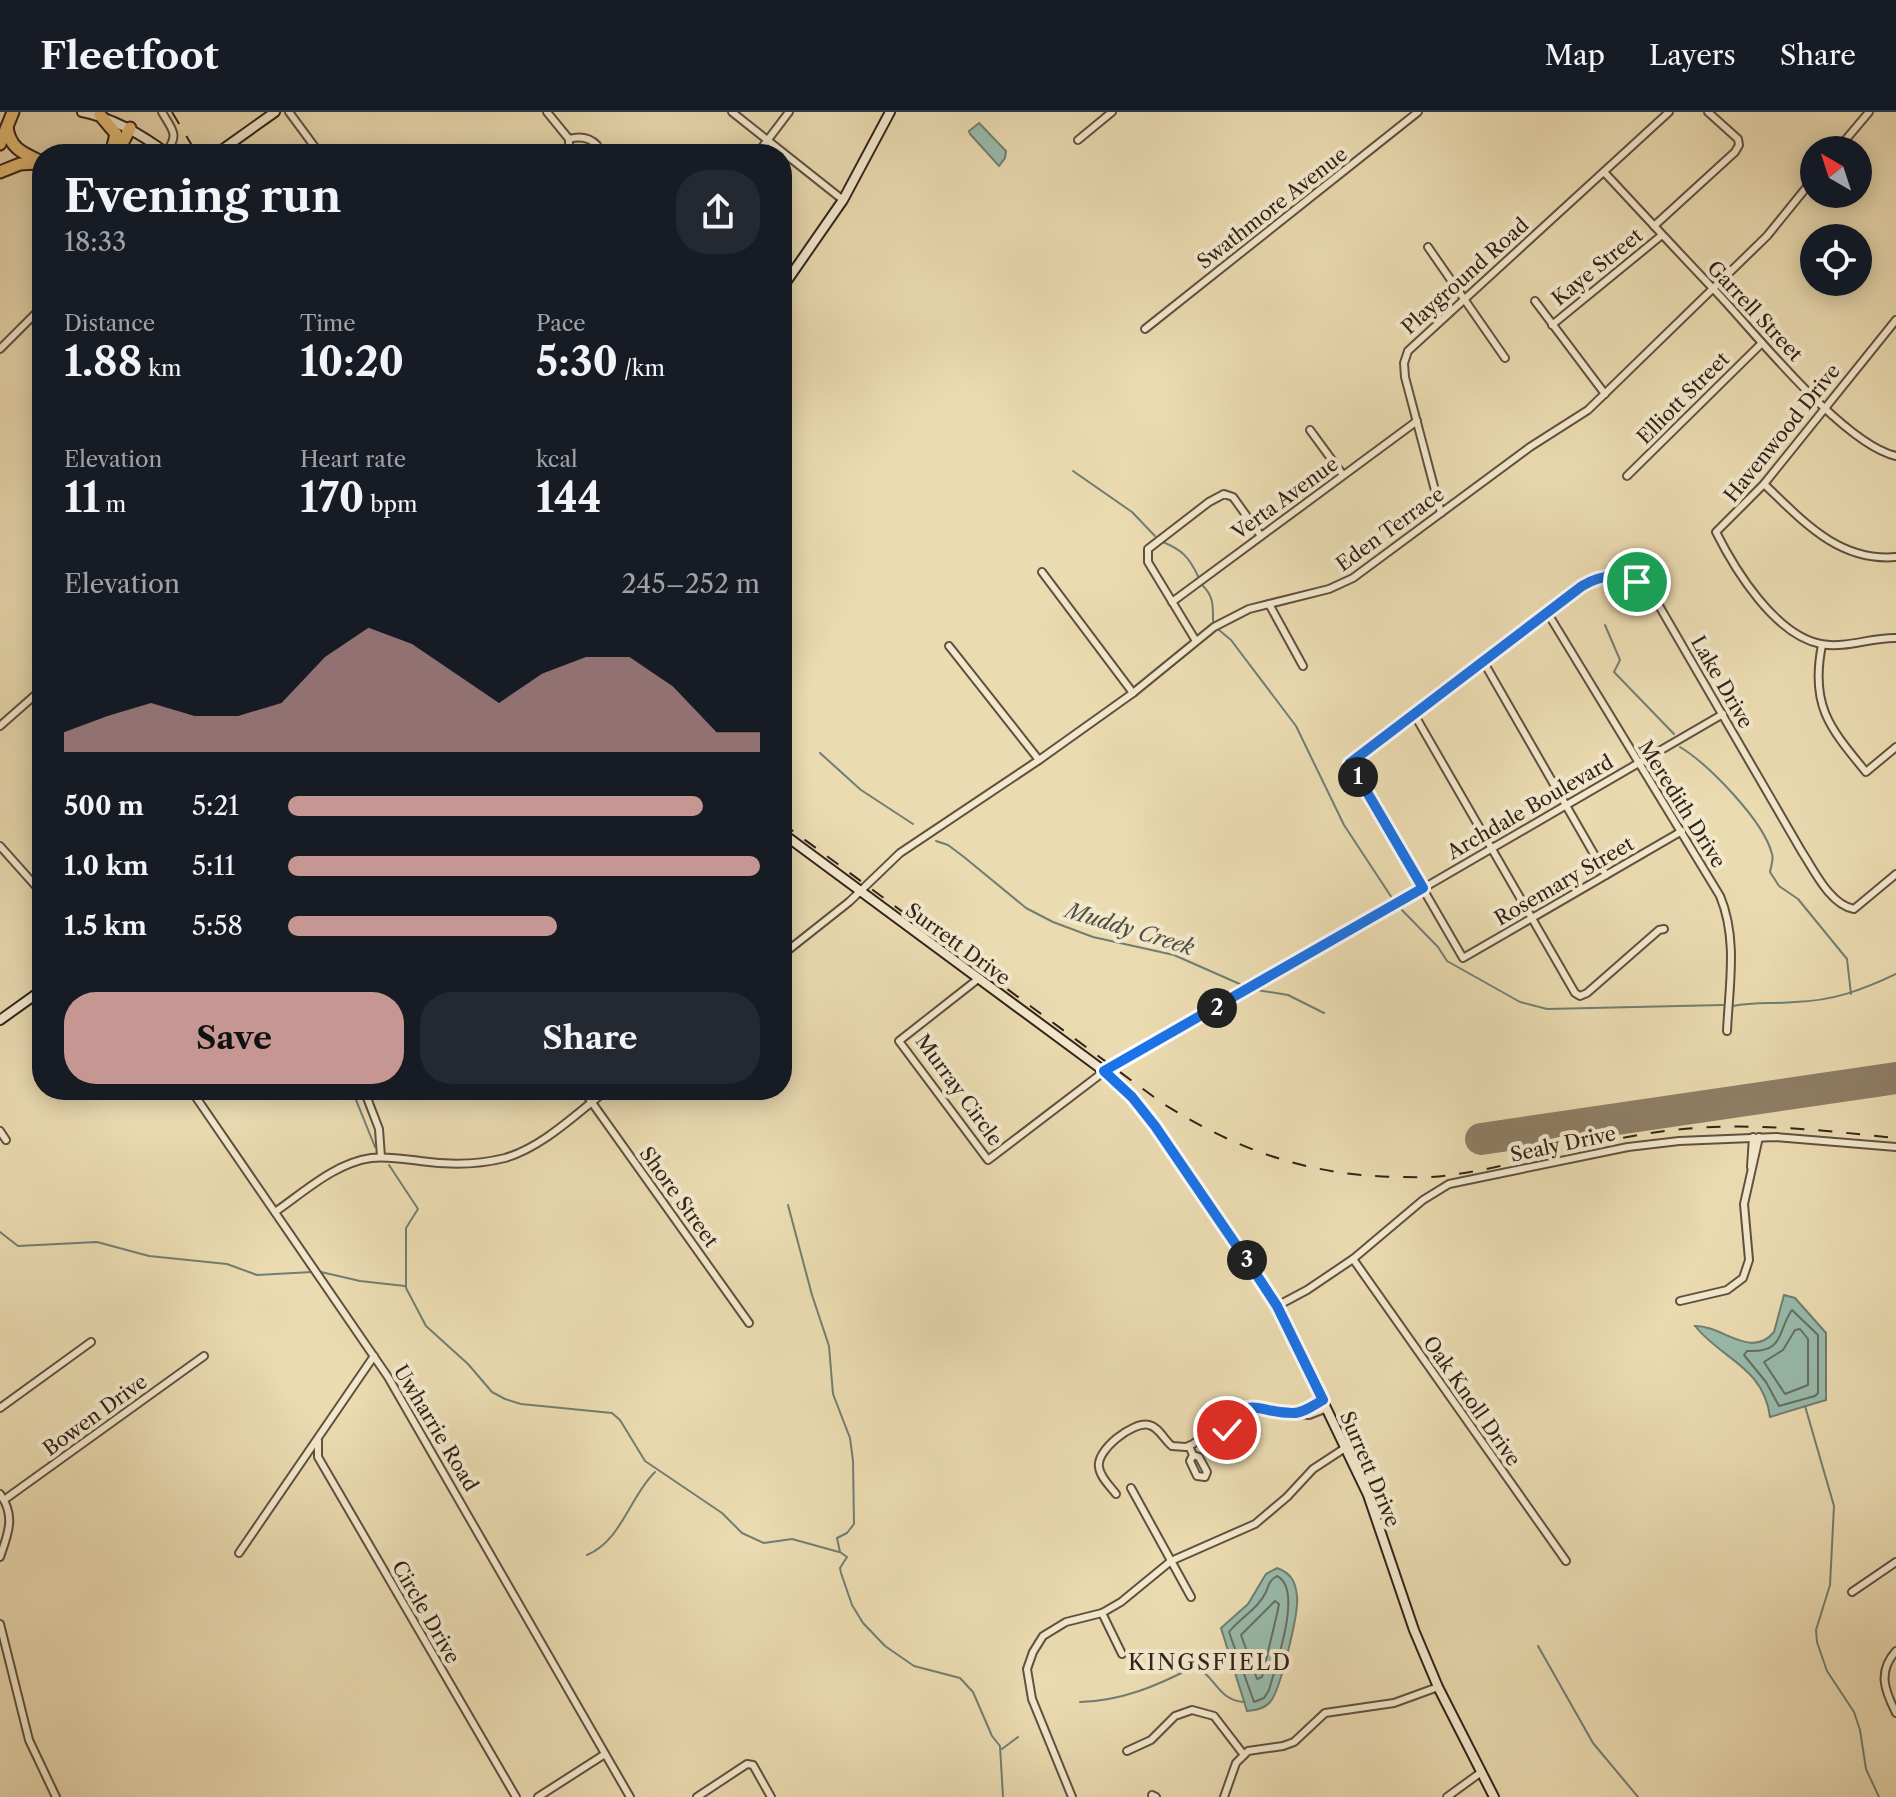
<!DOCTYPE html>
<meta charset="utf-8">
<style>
body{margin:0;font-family:"Libre Caslon Text",serif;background:#242831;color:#f1f3f6;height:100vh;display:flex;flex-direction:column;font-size:30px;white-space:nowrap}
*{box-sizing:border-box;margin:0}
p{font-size:26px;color:#9ea1a6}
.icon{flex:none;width:44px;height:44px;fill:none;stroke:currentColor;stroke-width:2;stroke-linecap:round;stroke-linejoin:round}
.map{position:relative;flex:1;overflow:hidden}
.sheet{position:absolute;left:32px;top:32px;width:760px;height:956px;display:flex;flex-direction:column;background:#171b24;border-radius:32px;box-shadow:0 4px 20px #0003}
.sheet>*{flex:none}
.needle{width:52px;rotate:321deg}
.fabs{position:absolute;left:1800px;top:24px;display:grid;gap:16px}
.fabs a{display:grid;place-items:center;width:72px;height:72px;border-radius:50%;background:#171b24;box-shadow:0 4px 20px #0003;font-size:40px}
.pin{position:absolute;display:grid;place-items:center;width:68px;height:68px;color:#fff;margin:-34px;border:4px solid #fff;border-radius:50%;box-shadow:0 2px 8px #0007}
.km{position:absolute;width:40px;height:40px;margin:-20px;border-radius:50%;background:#222;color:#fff;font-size:22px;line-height:40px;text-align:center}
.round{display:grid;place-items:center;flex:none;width:84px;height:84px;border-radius:32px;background:#242831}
.summary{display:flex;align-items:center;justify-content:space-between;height:136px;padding:0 32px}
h1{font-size:44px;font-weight:700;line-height:60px}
.figures{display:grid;grid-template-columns:repeat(3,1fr);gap:12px;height:136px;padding:8px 32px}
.figures div{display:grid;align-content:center}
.figures b{font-size:40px;font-weight:700}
.figures small{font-size:22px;font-weight:400}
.figures p{font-size:22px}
.chart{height:224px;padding:16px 32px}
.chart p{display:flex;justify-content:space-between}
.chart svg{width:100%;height:144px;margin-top:8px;fill:#c59692;opacity:.7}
.primary-button{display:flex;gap:16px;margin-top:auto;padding:16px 32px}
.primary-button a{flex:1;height:92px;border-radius:32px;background:#c59692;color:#111;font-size:32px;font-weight:700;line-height:92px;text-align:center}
.primary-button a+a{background:#242831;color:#f1f3f6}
ul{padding:0 32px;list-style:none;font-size:26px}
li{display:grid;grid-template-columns:128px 96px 1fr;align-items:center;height:60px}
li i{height:20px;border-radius:10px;background:#c59692}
header{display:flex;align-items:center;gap:48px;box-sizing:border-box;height:112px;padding:0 40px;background:#171b24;border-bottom:2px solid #363941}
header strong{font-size:38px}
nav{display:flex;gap:44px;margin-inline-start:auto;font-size:28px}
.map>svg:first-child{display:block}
</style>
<header>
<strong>Fleetfoot</strong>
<nav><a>Map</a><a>Layers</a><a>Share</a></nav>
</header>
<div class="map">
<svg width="1896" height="1685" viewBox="0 0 1896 1685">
<rect width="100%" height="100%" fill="#ebdbb1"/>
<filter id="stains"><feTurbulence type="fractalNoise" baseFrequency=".0025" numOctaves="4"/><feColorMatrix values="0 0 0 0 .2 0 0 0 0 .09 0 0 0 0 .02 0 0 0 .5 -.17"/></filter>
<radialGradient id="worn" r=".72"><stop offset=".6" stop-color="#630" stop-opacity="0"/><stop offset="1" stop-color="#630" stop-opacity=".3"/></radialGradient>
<g fill="#98bbac" stroke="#707e72" stroke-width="2">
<path d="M 979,11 L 1006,39 L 1005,46 L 999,54 L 970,22 L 969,19 Z"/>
<path d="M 1784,1183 L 1795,1186 L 1826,1221 L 1826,1288 L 1770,1305 C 1764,1255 1721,1247 1695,1214 C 1722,1213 1751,1248 1774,1220 Z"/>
<path d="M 1277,1456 C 1291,1461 1296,1470 1297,1485 C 1299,1500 1280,1580 1270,1590 C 1264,1597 1256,1598 1247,1599 L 1221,1516 L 1248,1492 L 1266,1462 Z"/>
</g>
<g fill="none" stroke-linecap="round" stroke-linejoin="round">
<g stroke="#666e64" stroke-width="2">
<path d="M 1792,1198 L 1818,1223 L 1818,1281 L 1815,1284 L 1779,1294 L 1766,1270 L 1744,1243 L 1747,1239 C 1786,1241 1777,1218 1792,1198 Z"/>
<path d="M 1800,1217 L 1808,1227 L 1808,1273 L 1785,1282 L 1764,1250 L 1783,1238 L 1795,1218 Z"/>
<path d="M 1277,1464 C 1304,1477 1275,1555 1269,1578 L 1264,1586 L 1254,1590 L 1229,1520 C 1240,1506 1258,1497 1266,1480 C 1269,1472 1269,1469 1277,1464 Z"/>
<path d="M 1275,1489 L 1279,1492 L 1277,1502 L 1262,1565 L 1257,1567 L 1241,1523 Z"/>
</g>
<g stroke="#707e72" stroke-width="2">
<path d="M 1073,359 L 1132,400 L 1155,424"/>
<path d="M 1163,430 C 1182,438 1189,445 1198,464"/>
<path d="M 1202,473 C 1214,484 1213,495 1213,509"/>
<path d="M 1605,513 L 1620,548 L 1614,560 L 1674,622"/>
<path d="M 1219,518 L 1231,528 L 1296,614 L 1344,713 L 1392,786"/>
<path d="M 1680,635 C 1708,652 1764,709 1772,742 C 1774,747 1771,754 1770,760 L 1779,774 L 1798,787 L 1847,847 L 1851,882"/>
<path d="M 820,641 L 861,678 L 913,712"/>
<path d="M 936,729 L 948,733 L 964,745 L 1026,796 L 1053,810 L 1093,825 L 1174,843 L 1242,873"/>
<path d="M 1399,795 L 1438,835 L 1447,849 L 1520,890 L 1547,897 L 1723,893"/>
<path d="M 1257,878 L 1288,883 L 1324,901"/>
<path d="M 1733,894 C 1754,890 1774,892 1795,890 C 1832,889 1863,878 1896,862"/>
<path d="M 352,978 L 375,1035"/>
<path d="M 389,1053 L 418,1097 L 406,1116 L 406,1176 L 426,1214 L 468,1252 L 492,1280 L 505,1287 L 521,1292 L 612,1301 L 620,1308 L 645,1349 L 722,1401 L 742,1421 L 764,1431 L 792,1427 L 839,1440"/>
<path d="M 788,1093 L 812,1183 L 829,1234 L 833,1282 L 850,1326 L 853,1349 L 854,1412 L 847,1421 L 837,1426 L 840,1440 L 847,1445 L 840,1456 L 841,1461 L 852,1493 L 863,1511 L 885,1534 L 914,1554 L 960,1566 L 973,1580 L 992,1624 L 1000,1634 L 1003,1685"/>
<path d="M 0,1120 L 18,1134 L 97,1130 L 149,1144 L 227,1152 L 257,1163 L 312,1160"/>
<path d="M 321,1160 L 360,1169 L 405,1174"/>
<path d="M 1805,1294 L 1834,1394 L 1830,1473 L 1816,1518 L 1817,1530 L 1827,1559 L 1854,1600 L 1860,1618 L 1866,1657 L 1879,1685"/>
<path d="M 587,1443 C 622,1428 630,1384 655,1360"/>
<path d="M 1538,1534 L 1593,1631 L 1638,1685"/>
<path d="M 1080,1590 C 1121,1589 1157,1574 1193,1555 C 1216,1562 1216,1588 1244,1590"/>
<path d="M 1002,1637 L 1018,1625"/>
</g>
<path stroke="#8f7e66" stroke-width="32" d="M 1481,1027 L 1896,966"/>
<defs>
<g id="street">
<path d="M 162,0 C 172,18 180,22 166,40"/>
<path d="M 289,0 L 320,42"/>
<path d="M 547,0 L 569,27"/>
<path d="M 732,0 L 843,88"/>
<path d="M 1078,28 L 1112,0"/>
<path d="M 1837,38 L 1869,0"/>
<path d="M 573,42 L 569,36 L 569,27 C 580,24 589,25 597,33 L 598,42"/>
<path d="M 757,42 L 789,0"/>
<path d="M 1604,60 C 1643,102 1682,144 1721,185 C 1759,226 1845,333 1896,344"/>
<path d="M 1654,114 L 1735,40 L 1739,33 L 1738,27 L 1708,0"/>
<path d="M 1428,135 L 1505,246"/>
<path d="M 1535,189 L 1605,282"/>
<path d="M 1896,208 L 1764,372 L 1716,420 C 1735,458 1775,523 1821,532 C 1845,537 1872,525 1896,526"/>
<path d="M 1552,213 L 1662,123"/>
<path d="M 1145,217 L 1418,0"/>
<path d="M 0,237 L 42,195"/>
<path d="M 1310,318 L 1343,363"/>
<path d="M 1627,364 L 1762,231"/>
<path d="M 1764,372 C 1802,408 1838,450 1896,445"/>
<path d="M 1441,401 L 1405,265 L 1404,251 L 1408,239 L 1669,0"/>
<path d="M 1042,460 L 1133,581"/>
<path d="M 1172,490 L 1417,309"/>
<path d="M 1269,492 L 1303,554"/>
<path d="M 1547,500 L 1720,784 C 1738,827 1729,874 1727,919"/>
<path d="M 1196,529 L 1148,450 L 1148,437 L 1209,390 L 1224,382 L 1233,385 L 1261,424"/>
<path d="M 1822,533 C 1810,593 1829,615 1866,660 L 1896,635"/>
<path d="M 949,534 L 1039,648"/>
<path d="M 1483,549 L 1606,763"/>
<path d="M 1414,602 L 1575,881 L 1580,884 L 1587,881 L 1659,818 L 1664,817"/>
<path d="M 0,614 L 42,577"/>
<path d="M 1682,719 L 1463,846 L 1350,651 L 1565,486 C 1596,464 1624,451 1654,485 L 1802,740 C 1814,758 1830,793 1854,797 L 1896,762"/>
<path d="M 0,734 L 42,781"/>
<path d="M 782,843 L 849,790 L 900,741 L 1039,648 L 1133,581 L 1214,515 L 1249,497 L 1329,477 L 1353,466 L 1530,335 L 1588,298 L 1767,124 L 1814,66"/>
<path d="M 978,867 L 899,929 L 988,1048 L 1110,955 L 1200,906 L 1723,602"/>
<path d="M 191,978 L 388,1265 L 630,1685"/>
<path d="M 364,978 L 379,1017 L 381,1045"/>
<path d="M 583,978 L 749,1211"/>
<path d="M 0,1019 L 6,1028"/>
<path d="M 1751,1055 L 1753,1025"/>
<path d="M 275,1100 C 304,1080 335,1051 371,1046 C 387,1044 404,1047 420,1049 C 448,1053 477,1053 505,1046 C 543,1035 577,1001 607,978"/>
<path d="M 1353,1147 L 1566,1449"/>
<path d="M 1680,1189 L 1727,1178 L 1743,1166 L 1749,1148 L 1744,1092 L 1759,1025"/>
<path d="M 1277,1194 L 1307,1178 L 1353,1147 L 1423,1088 L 1449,1072 L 1628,1035 L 1679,1029 L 1776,1025 L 1896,1035"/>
<path d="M 0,1296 L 91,1230"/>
<path d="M 1297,1302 L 1323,1288"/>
<path d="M 1221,1311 L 1241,1327"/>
<path d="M 318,1329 L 318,1345 L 516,1685"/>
<path d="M 1189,1334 L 1193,1343 L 1199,1345 L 1207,1360 L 1205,1365 L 1197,1364 L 1190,1349 L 1193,1343"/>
<path d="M 1131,1376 L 1191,1485"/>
<path d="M 0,1382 C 16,1404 8,1422 0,1445"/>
<path d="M 1116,1382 C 1110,1374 1100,1365 1099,1355 C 1096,1338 1133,1309 1149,1313 C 1159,1315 1164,1328 1172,1334 L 1186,1335 L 1193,1332 L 1240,1297 L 1246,1295 L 1309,1303 L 1327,1296"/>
<path d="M 4,1388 L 204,1244"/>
<path d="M 239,1441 L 374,1244"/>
<path d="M 1852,1480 L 1896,1450"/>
<path d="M 1102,1501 L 1122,1542"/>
<path d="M 0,1512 L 29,1628 L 56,1685"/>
<path d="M 1896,1539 C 1877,1560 1885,1579 1896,1601"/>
<path d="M 1127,1639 L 1151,1628 L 1175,1604 L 1192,1598 L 1214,1604 L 1244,1643"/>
<path d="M 1152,1683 L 1156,1685"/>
<path d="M 538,1685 L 605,1642"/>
<path d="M 697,1685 L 747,1652 L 753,1653 L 771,1685"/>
<path d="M 1072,1685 L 1032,1587 L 1027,1557 L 1033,1540 L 1043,1524 L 1066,1510 L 1102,1501 L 1121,1490 L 1171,1449 L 1255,1412 L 1287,1385 L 1313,1357 L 1345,1336"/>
<path d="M 1224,1685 L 1236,1651 L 1248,1639 L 1283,1634 L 1294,1630 L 1325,1601 L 1394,1591 L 1438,1575"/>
<path d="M 1447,1685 L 1480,1661"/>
</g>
<g id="secondary">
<path d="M 82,0 C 114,6 142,23 168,42"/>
<path d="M 216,42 L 275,0"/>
<path d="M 782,176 L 843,88 L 890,0"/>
<path d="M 782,721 L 1104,959 L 1132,985 L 1155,1014 L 1277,1194 L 1368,1383 L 1414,1518 L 1438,1575 L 1494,1685"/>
<path d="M 0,908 L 42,878"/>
</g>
<g id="highway">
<path d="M 100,3 L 116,22 L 111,42"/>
<path d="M 7,15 C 10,37 23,41 42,50"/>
<path d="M 0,32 L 13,0"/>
<path d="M 115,39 L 122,32 L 130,16"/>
<path d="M 0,60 L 20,52 L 37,51"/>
</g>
</defs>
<use href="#street" stroke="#615040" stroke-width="10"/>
<use href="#secondary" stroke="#33221b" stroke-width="12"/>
<use href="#highway" stroke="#33221b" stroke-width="15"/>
<use href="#street" stroke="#f2e8cc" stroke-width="6"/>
<use href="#secondary" stroke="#f2e8cc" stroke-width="8"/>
<use href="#highway" stroke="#e6be78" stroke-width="11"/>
<g stroke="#33221b" stroke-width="2" stroke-dasharray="14 14" stroke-linecap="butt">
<path d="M 172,0 L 197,42"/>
<path d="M 782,711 L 1162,991 C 1237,1038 1307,1063 1396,1065 C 1414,1065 1433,1066 1451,1063 C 1523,1053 1593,1028 1665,1019 C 1743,1009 1819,1018 1896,1026"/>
</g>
</g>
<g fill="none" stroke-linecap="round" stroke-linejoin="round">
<defs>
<path id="route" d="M 1227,1318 L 1221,1311 C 1258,1283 1255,1301 1293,1301 C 1303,1301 1314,1293 1323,1288 L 1277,1194 L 1260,1168 L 1155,1014 L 1132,985 L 1104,959 L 1423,776 L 1350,651 L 1582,474 C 1600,463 1619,461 1637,470"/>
</defs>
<use href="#route" stroke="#fff" stroke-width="16"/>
<use href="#route" stroke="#1a73e8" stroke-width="10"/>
</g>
<g text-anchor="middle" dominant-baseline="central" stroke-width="8" stroke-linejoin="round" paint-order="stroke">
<g font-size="20" fill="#33221b" stroke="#f2e8cc">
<text transform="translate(1272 96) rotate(-38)">Swathmore Avenue</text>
<text transform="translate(1597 155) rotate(-39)">Kaye Street</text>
<text transform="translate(1465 164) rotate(-42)">Playground Road</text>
<text transform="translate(1755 199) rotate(47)">Garrell Street</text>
<text transform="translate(1683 286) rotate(-45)">Elliott Street</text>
<text transform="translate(1782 321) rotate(-51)">Havenwood Drive</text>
<text transform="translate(1285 386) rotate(-36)">Verta Avenue</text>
<text transform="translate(1390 417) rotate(-36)">Eden Terrace</text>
<text transform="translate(1722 570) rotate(60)">Lake Drive</text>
<text transform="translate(1682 692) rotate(58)">Meredith Drive</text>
<text transform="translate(1530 695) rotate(-30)">Archdale Boulevard</text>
<text transform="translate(1564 769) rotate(-30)">Rosemary Street</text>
<text transform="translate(958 832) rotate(36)">Surrett Drive</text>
<text transform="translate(959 978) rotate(54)">Murray Circle</text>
<text transform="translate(1563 1032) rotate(-12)">Sealy Drive</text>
<text transform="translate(679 1085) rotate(54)">Shore Street</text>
<text transform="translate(1472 1289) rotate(55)">Oak Knoll Drive</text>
<text transform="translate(95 1303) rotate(-36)">Bowen Drive</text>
<text transform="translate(436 1316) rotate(59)">Uwharrie Road</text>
<text transform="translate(1370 1357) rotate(67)">Surrett Drive</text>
<text transform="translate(426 1500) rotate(60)">Circle Drive</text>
</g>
<g font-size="22" font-style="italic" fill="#515046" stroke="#f2e8cc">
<text transform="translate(1130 817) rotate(17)">Muddy Creek</text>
</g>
<g font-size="22" letter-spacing="2" fill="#33221b" stroke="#f2e8cc">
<text x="1210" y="1550">KINGSFIELD</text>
</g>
</g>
<rect width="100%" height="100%" filter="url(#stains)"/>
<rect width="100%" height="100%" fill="url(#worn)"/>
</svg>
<div class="fabs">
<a><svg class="needle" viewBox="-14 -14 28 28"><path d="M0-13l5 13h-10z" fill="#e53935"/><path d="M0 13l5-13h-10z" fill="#9ea1a6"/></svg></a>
<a><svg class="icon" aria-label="locate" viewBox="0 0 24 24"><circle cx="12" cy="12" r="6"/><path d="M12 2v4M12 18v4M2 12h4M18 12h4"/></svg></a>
</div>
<div class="pin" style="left:1637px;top:470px;background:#1e9e55"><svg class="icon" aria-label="arrive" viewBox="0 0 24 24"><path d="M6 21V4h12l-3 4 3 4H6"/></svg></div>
<div class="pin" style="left:1227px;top:1318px;background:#d93025"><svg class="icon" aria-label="check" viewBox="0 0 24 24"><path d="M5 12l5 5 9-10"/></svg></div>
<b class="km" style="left:1358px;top:665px">1</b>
<b class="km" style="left:1217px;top:896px">2</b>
<b class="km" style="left:1247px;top:1148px">3</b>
<section class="sheet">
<div class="summary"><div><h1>Evening run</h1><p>18:33</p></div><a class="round"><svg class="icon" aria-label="share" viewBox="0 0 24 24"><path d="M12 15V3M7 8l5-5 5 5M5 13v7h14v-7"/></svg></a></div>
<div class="figures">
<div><p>Distance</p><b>1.88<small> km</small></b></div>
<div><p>Time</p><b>10:20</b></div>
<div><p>Pace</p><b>5:30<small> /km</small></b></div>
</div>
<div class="figures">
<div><p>Elevation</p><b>11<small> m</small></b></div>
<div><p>Heart rate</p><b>170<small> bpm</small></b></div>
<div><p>kcal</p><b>144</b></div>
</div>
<div class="chart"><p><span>Elevation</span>245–252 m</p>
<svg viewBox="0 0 160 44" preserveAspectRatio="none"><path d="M0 44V38L10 33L20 29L30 33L40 33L50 29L60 15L70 6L80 11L90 20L100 29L110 20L120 15L130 15L140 24L150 38L160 38V44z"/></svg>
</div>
<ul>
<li><b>500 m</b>5:21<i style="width:88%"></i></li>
<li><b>1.0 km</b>5:11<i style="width:100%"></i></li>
<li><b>1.5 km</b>5:58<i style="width:57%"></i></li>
</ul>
<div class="primary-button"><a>Save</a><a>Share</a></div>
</section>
</div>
